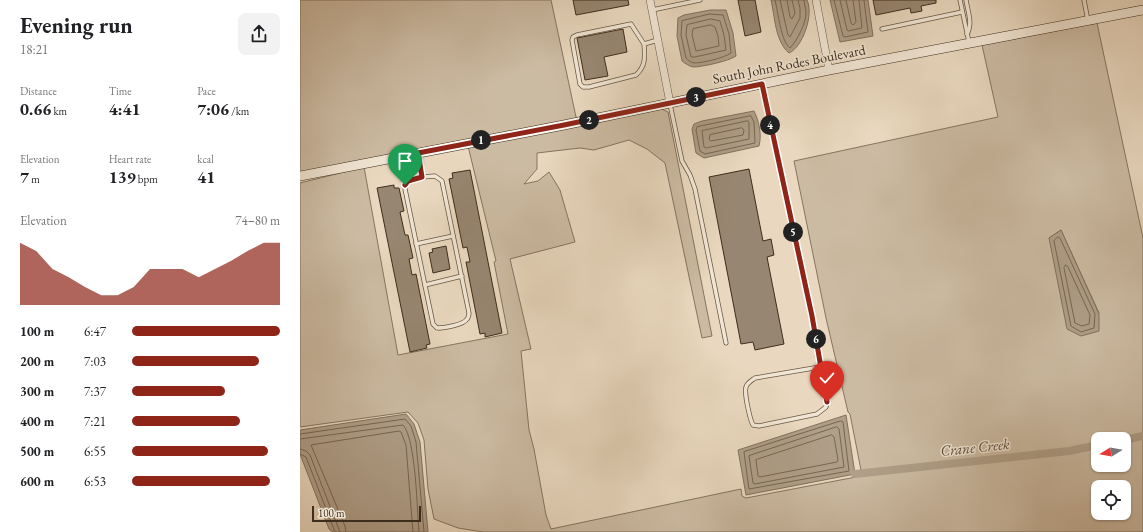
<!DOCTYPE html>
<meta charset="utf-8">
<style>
body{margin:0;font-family:"EB Garamond",serif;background:#f2f2f2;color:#202124;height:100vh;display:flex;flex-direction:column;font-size:15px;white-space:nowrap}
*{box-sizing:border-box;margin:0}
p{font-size:13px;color:#757577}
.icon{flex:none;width:22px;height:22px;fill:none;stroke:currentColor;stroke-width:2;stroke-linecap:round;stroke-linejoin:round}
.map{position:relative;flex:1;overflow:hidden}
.panel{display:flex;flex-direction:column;background:#fff;width:300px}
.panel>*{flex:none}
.needle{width:26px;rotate:259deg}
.fabs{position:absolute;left:791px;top:432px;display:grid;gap:8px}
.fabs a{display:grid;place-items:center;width:40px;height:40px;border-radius:8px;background:#fff;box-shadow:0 1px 3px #0004;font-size:20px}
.scale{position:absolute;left:12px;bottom:10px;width:109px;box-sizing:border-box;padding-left:4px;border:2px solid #3e2d1c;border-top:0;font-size:11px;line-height:14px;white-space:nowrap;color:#3e2d1c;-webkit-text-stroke:3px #f1e6d5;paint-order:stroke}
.pin{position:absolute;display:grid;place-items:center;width:34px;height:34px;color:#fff;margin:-41px -17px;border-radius:50% 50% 50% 0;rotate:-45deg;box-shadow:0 0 4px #0007}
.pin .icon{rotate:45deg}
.km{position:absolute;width:20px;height:20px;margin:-10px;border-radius:50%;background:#222;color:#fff;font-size:11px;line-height:20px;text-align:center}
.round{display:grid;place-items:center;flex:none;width:42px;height:42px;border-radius:8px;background:#f2f2f2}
.head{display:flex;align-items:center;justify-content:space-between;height:68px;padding:0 20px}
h1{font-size:22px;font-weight:700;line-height:30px}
.figures{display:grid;grid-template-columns:repeat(3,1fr);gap:6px;height:68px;padding:4px 20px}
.figures div{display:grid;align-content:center}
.figures b{font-size:17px;font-weight:700}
.figures small{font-size:11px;font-weight:400}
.figures p{font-size:11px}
.chart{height:112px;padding:8px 20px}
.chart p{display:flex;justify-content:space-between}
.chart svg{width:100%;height:72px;margin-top:4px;fill:#8f2418;opacity:.7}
ul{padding:0 20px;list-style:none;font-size:13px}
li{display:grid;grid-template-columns:64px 48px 1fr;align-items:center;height:30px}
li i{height:10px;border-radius:5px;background:#8f2418}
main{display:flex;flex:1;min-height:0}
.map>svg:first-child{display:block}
</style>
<main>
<section class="panel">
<div class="head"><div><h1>Evening run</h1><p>18:21</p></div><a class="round"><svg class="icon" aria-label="share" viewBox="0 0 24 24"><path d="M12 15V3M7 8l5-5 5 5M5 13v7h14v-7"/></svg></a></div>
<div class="figures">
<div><p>Distance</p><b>0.66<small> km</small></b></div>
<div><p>Time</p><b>4:41</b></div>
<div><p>Pace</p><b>7:06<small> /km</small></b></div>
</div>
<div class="figures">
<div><p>Elevation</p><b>7<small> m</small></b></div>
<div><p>Heart rate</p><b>139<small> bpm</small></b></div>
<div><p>kcal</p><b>41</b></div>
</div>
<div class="chart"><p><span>Elevation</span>74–80 m</p>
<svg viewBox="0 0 160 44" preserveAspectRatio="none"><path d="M0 44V6L10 11L20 22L30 27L40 33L50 38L60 38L70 33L80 22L90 22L100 22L110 27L120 22L130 17L140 11L150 6L160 6V44z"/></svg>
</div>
<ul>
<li><b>100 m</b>6:47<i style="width:100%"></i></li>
<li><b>200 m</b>7:03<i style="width:86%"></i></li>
<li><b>300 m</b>7:37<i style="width:63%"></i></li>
<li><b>400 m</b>7:21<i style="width:73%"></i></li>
<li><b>500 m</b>6:55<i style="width:92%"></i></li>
<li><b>600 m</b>6:53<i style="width:93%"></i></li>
</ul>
</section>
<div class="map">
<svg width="843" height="532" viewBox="0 0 843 532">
<rect width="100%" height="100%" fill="#e9d8bf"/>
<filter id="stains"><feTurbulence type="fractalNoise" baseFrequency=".005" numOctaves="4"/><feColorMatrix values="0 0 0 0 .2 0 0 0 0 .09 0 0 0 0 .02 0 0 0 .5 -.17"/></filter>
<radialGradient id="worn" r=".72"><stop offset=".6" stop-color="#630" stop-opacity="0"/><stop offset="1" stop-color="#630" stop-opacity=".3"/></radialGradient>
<g fill="#ccbba3" stroke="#857460" fill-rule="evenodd">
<path d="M 0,0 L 251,0 L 276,117 L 280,118 L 0,172 Z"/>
<path d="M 797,23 L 843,238 L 843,532 L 183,532 L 158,528 L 134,519 L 128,489 L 124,440 L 118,423 L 108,412 L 0,427 L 0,183 L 64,167 L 98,355 L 208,334 L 194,262 L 196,261 L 168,146 L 360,108 L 368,112 L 412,336 L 402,338 L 365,163 L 347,149 L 329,140 L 294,150 L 280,148 L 237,153 L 237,169 L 224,184 L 238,181 L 249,172 L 260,190 L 275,242 L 210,259 L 231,349 L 221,351 L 229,430 L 234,449 L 246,515 L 251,529 L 441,489 L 442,496 L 446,498 L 556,477 L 558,475 L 558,471 L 561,470 L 550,414 L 548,412 L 526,318 L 494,161 L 698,117 L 682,45 ZM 761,230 L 799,313 L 749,238 ZM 798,439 L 824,439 L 824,465 L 798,465 ZM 798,487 L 824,487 L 824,513 L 798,513 Z"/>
</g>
<g fill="#af9e88" stroke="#82715d">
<path d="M 471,0 L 507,0 C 514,14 503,47 489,53 C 475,41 475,17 471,0 Z"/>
<path d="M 530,0 L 568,0 L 573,36 L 540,42 Z"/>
<path d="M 410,10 L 426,10 L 433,33 L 436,56 C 429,61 402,67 393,67 C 389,66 386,64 382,61 L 377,36 L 378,18 L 384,15 Z"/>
<path d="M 454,111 C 459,121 462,135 459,146 L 404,158 L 396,153 L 392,129 L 394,124 L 402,121 Z"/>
<path d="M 761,230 L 799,314 L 799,331 L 781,336 L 767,329 L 749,238 Z"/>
<path d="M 106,414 L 114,424 L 120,442 L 128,532 L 33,532 L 29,529 L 0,454 L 0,430 Z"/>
<path d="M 546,415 L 555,474 L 446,495 L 438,450 Z"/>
</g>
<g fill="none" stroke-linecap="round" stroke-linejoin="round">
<g stroke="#766652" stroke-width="1">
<path d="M 475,0 C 478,11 481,42 490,48 C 497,41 506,23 506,13 C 506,8 504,4 504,0"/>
<path d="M 480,0 L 488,35 L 490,37 L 500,18 L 500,8 L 498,0"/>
<path d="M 487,0 L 490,17 L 492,19 L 495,13 L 492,0"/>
<path d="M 534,0 L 543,36 L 545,37 L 568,32 L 564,0"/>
<path d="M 540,0 L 547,30 L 548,31 L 562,28 L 559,0"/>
<path d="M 546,0 L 551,23 L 553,25 L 556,22 L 553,0"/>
<path d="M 410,14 L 423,15 L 429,34 L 431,53 C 424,58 402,63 394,63 C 390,62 388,60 386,58 L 381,35 L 382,21 Z"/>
<path d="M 411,19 L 420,21 L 424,35 L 426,50 L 395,57 L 391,57 L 386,35 L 387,25 Z"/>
<path d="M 411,25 L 415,27 L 418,36 L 419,46 L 396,51 L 392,35 L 393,29 Z"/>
<path d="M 451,116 L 454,122 L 455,143 L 405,154 L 400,151 L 396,130 L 397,127 Z"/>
<path d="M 448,121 L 449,123 L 449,139 L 406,148 L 404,147 L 402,131 Z"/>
<path d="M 442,128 L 444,130 L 443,135 L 411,141 L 409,139 L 410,135 Z"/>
<path d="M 758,237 L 760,238 L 795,314 L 794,328 L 781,332 L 771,326 L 754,241 Z"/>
<path d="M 766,265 L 768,267 L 790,315 L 789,324 L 782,326 L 775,323 L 764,268 Z"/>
<path d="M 541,421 L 543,422 L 549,471 L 449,489 L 444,452 Z"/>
<path d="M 537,427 L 539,429 L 544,467 L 455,484 L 453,483 L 449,456 Z"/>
<path d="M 0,434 L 105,419 L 111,426 L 116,442 L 124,532"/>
<path d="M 532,435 L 534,437 L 538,460 L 537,462 L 460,477 L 458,476 L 456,460 Z"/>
<path d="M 0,439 L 103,425 C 116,439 117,510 119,532"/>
<path d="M 0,449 L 6,451 L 10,455 L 40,532"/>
<path d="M 0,454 L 6,457 L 35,532"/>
<path d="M 46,532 L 45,526 L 11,445 L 99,431 L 101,432 L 106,445 L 113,532"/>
</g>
<g stroke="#af9e88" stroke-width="8">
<path d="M 824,440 L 843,436"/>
<path d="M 555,474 L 769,451 L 798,445"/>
</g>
</g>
<g fill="#978671" stroke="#3e2d1c">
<path d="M 273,0 L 328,0 L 329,5 L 276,15 Z"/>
<path d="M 438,0 L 455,0 L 461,32 L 445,36 Z"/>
<path d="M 573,0 L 636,0 L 636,3 L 621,6 L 622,11 L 611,13 L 610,8 L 576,15 Z"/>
<path d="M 323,29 L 327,52 L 304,57 L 308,76 L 285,80 L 277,38 Z"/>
<path d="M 449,169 L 463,241 L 471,239 L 474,255 L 467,257 L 484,344 L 455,350 L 453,342 L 441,344 L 409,177 Z"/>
<path d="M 170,170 L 202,333 L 185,337 L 185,333 L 180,334 L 166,262 L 170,262 L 167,247 L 163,248 L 149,179 L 153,178 L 152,173 Z"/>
<path d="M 94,185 L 94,188 L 99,188 L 104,211 L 100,212 L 105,235 L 108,235 L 113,258 L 109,259 L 112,275 L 116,274 L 130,344 L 126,345 L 127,348 L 110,352 L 77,188 Z"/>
<path d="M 146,246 L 150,269 L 133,273 L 129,253 L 133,252 L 132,249 Z"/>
</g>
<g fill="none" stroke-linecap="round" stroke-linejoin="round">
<defs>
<g id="service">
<path d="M 660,0 L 669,42"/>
<path d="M 666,0 C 668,12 673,24 667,34"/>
<path d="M 784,0 L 788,21"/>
<path d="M 352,10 L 400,0"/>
<path d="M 582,29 L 662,12"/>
<path d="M 344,44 C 345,56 346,66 336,75 L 289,87 L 283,87 L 280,84 L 272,40 L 273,37 L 277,35 L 331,24 L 344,44 L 358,40"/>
<path d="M 462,85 L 511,316 L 527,402 L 526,407 L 517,414 L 459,426 L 453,425 C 450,420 444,393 446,387 C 447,383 451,381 455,378 L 520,367"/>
<path d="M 370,104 L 382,161 L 390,175 L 395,189 L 426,343"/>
<path d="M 118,154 L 122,177 C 114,179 106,179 105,189 L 133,324 L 137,328 C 143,328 164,325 167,319 C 168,319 169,314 169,313 L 142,181 L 135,176 L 122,177"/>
<path d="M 116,244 L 153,236"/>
<path d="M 125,285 L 162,276"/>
</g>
<g id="minor">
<path d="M 350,0 L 370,103"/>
<path d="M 516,0 L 529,70"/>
</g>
<path id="secondary" d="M 0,176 L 264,125 L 529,70 L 843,10"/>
</defs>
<use href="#service" stroke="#695845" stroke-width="5"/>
<use href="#minor" stroke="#695845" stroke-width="8"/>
<use href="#secondary" stroke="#3e2d1c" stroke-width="10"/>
<use href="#service" stroke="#f1e6d5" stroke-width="3.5"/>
<use href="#minor" stroke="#f1e6d5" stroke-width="7"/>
<use href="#secondary" stroke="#f1e6d5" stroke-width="9"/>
</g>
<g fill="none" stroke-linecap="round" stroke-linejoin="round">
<defs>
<path id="route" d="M 105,185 L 108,181 L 122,177 L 118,153 L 264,125 L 462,84 L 512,316 L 527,402"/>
</defs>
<use href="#route" stroke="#fff" stroke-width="8"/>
<use href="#route" stroke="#8f2418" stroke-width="5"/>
</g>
<g text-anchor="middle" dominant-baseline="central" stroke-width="3" stroke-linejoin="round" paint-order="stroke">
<g font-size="14" fill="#3e2d1c" stroke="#f1e6d5">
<text transform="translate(489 64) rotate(-11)">South John Rodes Boulevard</text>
</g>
<g font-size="15" font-style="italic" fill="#5a4937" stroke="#f1e6d5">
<text transform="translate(675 447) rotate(-6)">Crane Creek</text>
</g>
</g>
<rect width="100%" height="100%" filter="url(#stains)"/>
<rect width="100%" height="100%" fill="url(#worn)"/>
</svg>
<div class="fabs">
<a><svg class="needle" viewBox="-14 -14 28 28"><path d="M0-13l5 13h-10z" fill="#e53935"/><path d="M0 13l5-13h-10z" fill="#757577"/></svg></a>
<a><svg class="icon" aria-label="locate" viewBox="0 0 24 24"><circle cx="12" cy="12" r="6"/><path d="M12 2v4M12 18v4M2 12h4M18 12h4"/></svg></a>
</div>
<div class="scale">100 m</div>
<div class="pin" style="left:105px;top:185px;background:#1e9e55"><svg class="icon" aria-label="arrive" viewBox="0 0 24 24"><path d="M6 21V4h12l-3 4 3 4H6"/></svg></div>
<div class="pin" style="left:527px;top:402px;background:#d93025"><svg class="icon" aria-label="check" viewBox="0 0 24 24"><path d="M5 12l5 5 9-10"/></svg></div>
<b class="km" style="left:181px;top:140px">1</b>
<b class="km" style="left:289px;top:120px">2</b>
<b class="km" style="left:396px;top:97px">3</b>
<b class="km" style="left:470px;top:125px">4</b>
<b class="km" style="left:493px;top:232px">5</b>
<b class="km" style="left:516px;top:339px">6</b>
</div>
</main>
